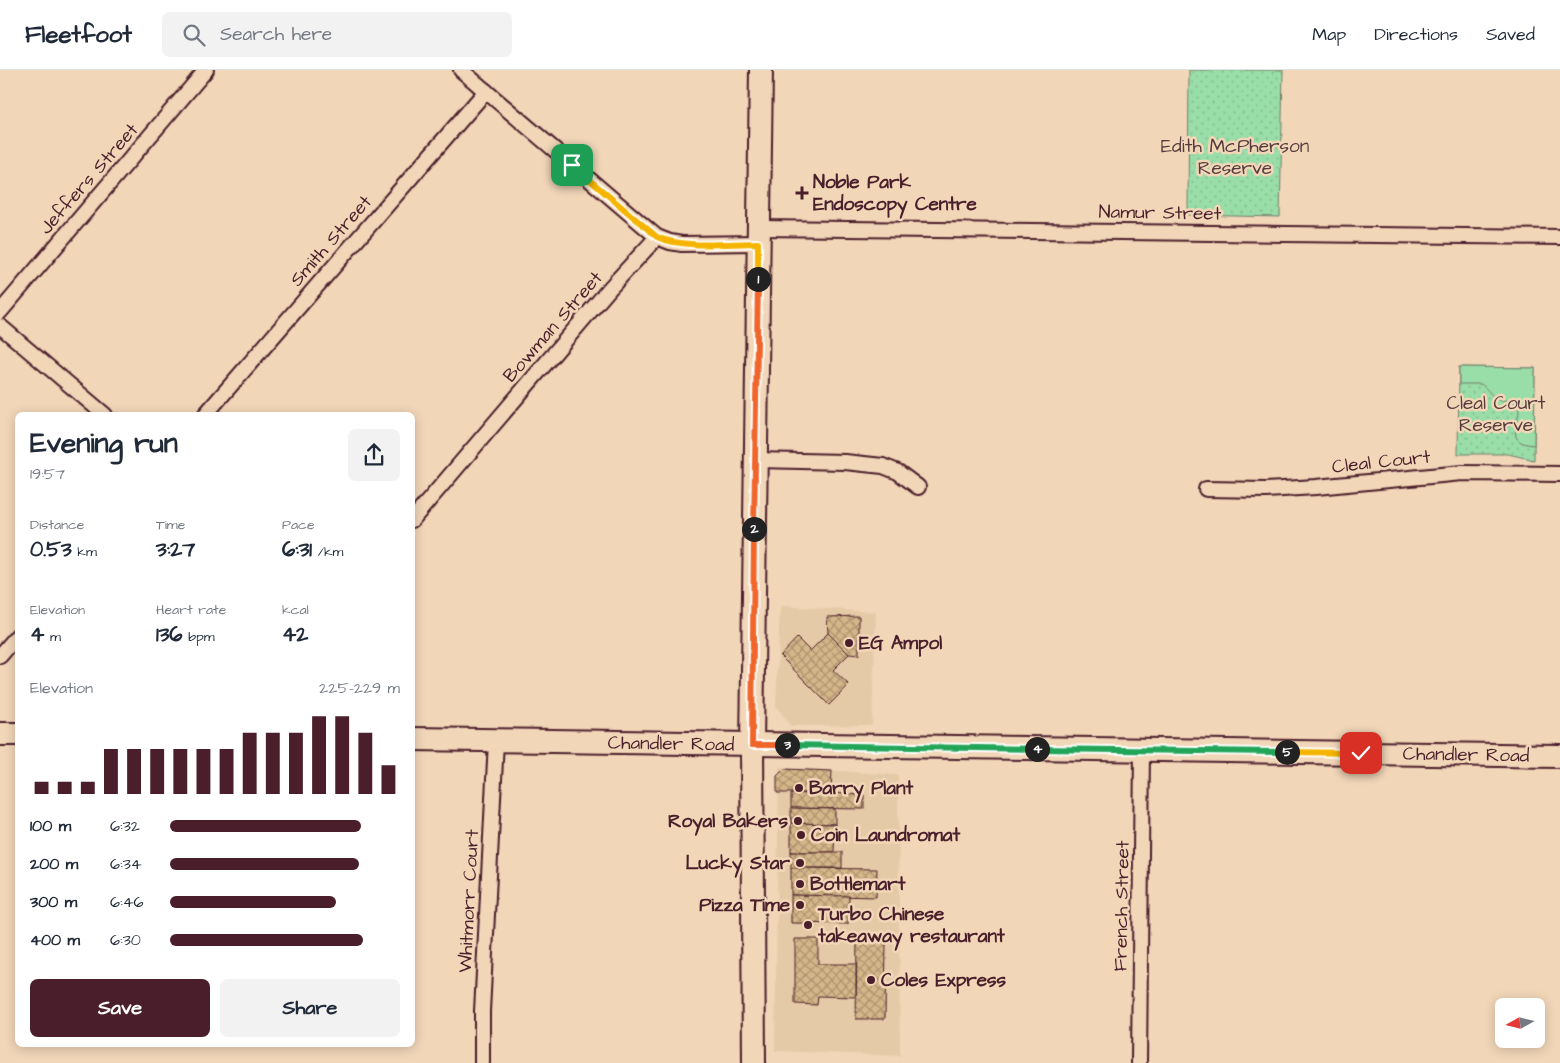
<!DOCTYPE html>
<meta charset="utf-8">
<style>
body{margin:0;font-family:"Architects Daughter",sans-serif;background:#f2f2f3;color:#1f2937;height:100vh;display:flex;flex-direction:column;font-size:19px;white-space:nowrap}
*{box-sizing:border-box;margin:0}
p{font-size:16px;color:#747a83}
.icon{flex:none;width:28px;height:28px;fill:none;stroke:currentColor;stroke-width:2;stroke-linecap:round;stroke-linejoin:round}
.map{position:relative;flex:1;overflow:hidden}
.panel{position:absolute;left:15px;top:342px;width:400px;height:635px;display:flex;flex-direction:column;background:#fff;border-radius:8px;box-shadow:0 2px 12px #0003}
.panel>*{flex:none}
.needle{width:32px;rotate:262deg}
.fabs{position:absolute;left:1495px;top:928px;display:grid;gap:10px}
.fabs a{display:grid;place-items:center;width:50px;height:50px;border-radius:8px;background:#fff;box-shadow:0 2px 12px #0003;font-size:25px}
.pin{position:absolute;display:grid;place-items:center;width:42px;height:42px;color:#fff;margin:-21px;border-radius:10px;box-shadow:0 2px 8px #0006}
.km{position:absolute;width:25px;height:25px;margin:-12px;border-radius:50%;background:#222;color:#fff;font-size:14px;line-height:25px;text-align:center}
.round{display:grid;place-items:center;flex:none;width:52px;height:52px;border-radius:8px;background:#f2f2f3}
.headline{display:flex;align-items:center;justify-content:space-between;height:85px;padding:0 15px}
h1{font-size:28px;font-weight:700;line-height:38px}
.metrics{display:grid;grid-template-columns:repeat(3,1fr);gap:8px;height:85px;padding:5px 15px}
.metrics div{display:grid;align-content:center}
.metrics b{font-size:21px;font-weight:700}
.metrics small{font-size:14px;font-weight:400}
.metrics p{font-size:14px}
.chart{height:140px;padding:10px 15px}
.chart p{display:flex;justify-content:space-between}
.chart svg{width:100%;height:90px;margin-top:5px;stroke:#4a1f2b;stroke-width:6}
.button{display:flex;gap:10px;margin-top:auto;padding:10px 15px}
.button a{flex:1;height:58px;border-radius:8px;background:#4a1f2b;color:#fff;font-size:20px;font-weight:700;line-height:58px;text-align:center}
.button a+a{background:#f2f2f3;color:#1f2937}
ul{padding:0 15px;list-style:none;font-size:16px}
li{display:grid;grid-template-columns:80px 60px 1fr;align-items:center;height:38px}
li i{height:12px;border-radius:6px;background:#4a1f2b}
header{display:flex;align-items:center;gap:30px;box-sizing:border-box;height:70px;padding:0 25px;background:#fff;border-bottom:1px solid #e0e1e3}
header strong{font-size:24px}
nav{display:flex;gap:28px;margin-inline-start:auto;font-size:18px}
.search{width:350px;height:45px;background:#f2f2f3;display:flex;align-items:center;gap:12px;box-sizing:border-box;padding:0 18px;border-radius:8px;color:#747a83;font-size:19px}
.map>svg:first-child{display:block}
</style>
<header>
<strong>Fleetfoot</strong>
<div class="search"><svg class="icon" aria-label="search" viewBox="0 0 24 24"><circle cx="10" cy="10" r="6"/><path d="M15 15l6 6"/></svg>Search here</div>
<nav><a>Map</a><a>Directions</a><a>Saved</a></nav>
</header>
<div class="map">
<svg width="1560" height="993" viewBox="0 0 1560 993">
<defs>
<pattern id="grass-dots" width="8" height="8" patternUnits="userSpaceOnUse" patternTransform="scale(1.25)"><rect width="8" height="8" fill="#99dda8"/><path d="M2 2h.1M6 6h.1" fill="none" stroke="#85bd91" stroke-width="1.8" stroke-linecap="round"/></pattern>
<pattern id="building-cross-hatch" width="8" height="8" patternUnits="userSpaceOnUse" patternTransform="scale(1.25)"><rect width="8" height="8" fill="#d4b789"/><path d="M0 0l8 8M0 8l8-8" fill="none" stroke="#ae9470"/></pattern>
</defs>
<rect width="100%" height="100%" fill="#f1d6b8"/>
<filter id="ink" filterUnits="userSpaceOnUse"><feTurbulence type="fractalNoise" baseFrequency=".02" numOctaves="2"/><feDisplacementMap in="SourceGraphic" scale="10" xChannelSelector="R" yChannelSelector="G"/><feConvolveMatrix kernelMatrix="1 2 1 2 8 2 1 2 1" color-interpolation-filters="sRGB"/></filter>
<g filter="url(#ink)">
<g fill="#e5caa7">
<path d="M 780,536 L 876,542 L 872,655 L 791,656 L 776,636 Z"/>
<path d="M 779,697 L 898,705 L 900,986 L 775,981 Z"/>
</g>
<g fill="url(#grass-dots)" stroke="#727e6a">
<path d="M 1189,0 L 1283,0 L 1280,147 L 1188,145 Z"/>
<path d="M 1459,297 L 1535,298 L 1534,390 L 1508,384 L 1458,384 Z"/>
</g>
<path fill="#99dda8" stroke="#727e6a" d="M 1459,297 L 1535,298 L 1534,375 C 1499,373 1526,347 1517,334 C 1513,329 1504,331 1499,329 C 1491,327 1488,319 1481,314 L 1459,314 Z"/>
<g fill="url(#building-cross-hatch)" stroke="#4a1f2b">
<path d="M 859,546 L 859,585 L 849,584 L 828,563 L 827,547 Z"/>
<path d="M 828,563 L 849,584 L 833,600 L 849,615 L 829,635 L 780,586 L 797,568 L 810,581 Z"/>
<path d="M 784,699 L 832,701 L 831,723 L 777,723 L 777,706 Z"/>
<path d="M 831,723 L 864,725 L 864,739 L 791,738 L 791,724 Z"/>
<path d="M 791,738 L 835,739 L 835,754 L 791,753 Z"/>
<path d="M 791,753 L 835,754 L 834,782 L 791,782 Z"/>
<rect x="791" y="782" width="51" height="16"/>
<path d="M 791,798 L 877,799 L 876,827 L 791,825 Z"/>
<path d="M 791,825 L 849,826 L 848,854 L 791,853 Z"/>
<path d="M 795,869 L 818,869 L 818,894 L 856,894 L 856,927 L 818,926 L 817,935 L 795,934 Z"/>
<path d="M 857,870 L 886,870 L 885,949 L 856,949 Z"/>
</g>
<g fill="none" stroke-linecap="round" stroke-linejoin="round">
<defs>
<g id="street">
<path d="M 461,0 L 657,167 L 670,172 L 682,174 L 759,173"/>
<path d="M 759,158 L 1560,167"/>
<path d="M 0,242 L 206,0"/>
<path d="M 0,256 L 105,345"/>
<path d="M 205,345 L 486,21"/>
<path d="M 755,390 L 845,392 L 883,396 L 898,402 L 918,417"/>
<path d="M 1206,419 L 1266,420 L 1316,417 L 1462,403 L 1560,404"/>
<path d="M 412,450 L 610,218 L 657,167"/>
<path d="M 0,586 L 18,565"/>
<path d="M 482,993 L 482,941 L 496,671"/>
<path d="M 1139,993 L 1142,680"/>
</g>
<g id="primary">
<path d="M 0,664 L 18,664"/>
<path d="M 412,669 L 1560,686"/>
<path d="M 754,993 L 752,675 L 761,0"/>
</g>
</defs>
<use href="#street" stroke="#4a1f2b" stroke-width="18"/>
<use href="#primary" stroke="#4a1f2b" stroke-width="26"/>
<use href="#street" stroke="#f1d6b8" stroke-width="14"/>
<use href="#primary" stroke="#f1d6b8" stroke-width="22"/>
</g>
</g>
<g fill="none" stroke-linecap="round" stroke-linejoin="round" filter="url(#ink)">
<defs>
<path id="split-1" d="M 572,95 L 657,167 C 684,179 728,173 758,173 L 758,209"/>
<path id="split-2" d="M 754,459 L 758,209"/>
<path id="split-3" d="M 754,459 L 752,675 L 787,675"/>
<path id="split-4" d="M 787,675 L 1037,679"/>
<path id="split-5" d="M 1037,679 L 1287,682"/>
<path id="split-6" d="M 1287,682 L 1361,683"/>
</defs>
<use href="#split-1" stroke="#fff" stroke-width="10"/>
<use href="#split-2" stroke="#fff" stroke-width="10"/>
<use href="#split-3" stroke="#fff" stroke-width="10"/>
<use href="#split-4" stroke="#fff" stroke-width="10"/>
<use href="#split-5" stroke="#fff" stroke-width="10"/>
<use href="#split-6" stroke="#fff" stroke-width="10"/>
<use href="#split-1" stroke="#f5b400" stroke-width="6"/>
<use href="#split-2" stroke="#f0652b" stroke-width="6"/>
<use href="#split-3" stroke="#f0652b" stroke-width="6"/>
<use href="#split-4" stroke="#22a559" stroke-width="6"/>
<use href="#split-5" stroke="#22a559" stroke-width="6"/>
<use href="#split-6" stroke="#f5b400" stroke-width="6"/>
</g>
<g fill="#4a1f2b" stroke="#f1d6b8" stroke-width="2">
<path d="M799.5 115.5h5v5h5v5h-5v5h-5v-5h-5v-5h5z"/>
<circle cx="849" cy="573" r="5"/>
<circle cx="799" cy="718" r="5"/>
<circle cx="798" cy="751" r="5"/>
<circle cx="801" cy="765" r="5"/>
<circle cx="800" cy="793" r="5"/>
<circle cx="800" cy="814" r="5"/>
<circle cx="800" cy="835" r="5"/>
<circle cx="808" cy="855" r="5"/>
<circle cx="871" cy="910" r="5"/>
</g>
<g text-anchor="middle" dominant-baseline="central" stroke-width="5" stroke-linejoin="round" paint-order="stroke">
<g font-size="19" fill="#563c3e" stroke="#f1d6b8">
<text x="1235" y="76">Edith McPherson<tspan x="1235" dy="22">Reserve</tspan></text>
<text x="1496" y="333">Cleal Court<tspan x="1496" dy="22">Reserve</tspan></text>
</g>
<g font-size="19" fill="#4a1f2b" stroke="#f1d6b8">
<text transform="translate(89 109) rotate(-49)">Jeffers Street</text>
<text transform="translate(1160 143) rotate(1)">Namur Street</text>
<text transform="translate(331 171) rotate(-49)">Smith Street</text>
<text transform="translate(553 257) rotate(-49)">Bowman Street</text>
<text transform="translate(1381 392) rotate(-6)">Cleal Court</text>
<text transform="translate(671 674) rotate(1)">Chandler Road</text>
<text transform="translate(1466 685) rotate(1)">Chandler Road</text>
<text transform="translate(469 831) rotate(-87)">Whitmorr Court</text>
<text transform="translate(1122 836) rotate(-89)">French Street</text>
</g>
<g font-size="19" font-weight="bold" fill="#4a1f2b" stroke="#f1d6b8" text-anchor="start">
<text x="813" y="112">Noble Park<tspan x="813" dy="22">Endoscopy Centre</tspan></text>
<text x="859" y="573">EG Ampol</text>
<text x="809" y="718">Barry Plant</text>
<text x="788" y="751" text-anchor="end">Royal Bakers</text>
<text x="811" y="765">Coin Laundromat</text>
<text x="790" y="793" text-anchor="end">Lucky Star</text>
<text x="810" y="814">Bottlemart</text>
<text x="790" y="835" text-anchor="end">Pizza Time</text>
<text x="818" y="844">Turbo Chinese<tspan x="818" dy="22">takeaway restaurant</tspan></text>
<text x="881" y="910">Coles Express</text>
</g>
</g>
</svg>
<div class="fabs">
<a><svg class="needle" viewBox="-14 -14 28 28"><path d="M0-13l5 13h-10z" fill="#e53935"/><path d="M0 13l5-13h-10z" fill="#747a83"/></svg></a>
</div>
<div class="pin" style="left:572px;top:95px;background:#1e9e55"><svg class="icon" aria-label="arrive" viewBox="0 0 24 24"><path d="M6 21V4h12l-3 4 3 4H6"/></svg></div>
<div class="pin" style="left:1361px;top:683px;background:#d93025"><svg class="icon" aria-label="check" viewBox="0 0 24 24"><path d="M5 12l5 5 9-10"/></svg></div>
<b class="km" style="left:758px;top:209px">1</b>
<b class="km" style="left:754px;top:459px">2</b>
<b class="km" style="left:787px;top:675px">3</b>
<b class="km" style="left:1037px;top:679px">4</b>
<b class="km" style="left:1287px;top:682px">5</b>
<section class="panel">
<div class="headline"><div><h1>Evening run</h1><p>19:57</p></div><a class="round"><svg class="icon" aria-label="share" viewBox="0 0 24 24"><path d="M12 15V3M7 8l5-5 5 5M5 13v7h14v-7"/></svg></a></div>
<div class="metrics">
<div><p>Distance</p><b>0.53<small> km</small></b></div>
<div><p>Time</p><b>3:27</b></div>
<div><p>Pace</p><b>6:31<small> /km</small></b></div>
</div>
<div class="metrics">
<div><p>Elevation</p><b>4<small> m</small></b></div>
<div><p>Heart rate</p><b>136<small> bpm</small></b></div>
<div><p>kcal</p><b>42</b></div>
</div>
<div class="chart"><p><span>Elevation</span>225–229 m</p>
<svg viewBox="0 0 160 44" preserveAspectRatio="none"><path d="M5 44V38M15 44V38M25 44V38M35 44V22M45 44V22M55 44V22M65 44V22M75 44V22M85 44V22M95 44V14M105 44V14M115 44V14M125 44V6M135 44V6M145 44V14M155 44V30"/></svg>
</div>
<ul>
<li><b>100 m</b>6:32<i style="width:83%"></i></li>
<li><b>200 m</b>6:34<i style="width:82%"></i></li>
<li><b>300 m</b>6:46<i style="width:72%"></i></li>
<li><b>400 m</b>6:30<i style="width:84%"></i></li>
</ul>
<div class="button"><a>Save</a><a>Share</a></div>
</section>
</div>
